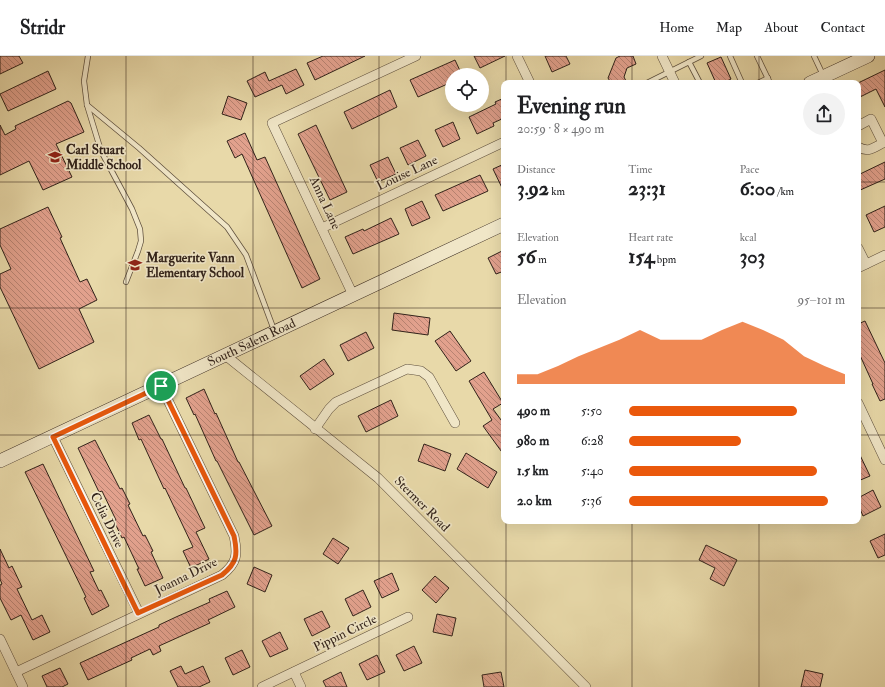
<!DOCTYPE html>
<meta charset="utf-8">
<style>
body{margin:0;font-family:"IM FELL Double Pica",serif;background:#f2f2f2;color:#202124;height:100vh;display:flex;flex-direction:column;font-size:15px;white-space:nowrap}
*{box-sizing:border-box;margin:0}
p{font-size:13px;color:#757577}
.icon{flex:none;width:22px;height:22px;fill:none;stroke:currentColor;stroke-width:2;stroke-linecap:round;stroke-linejoin:round}
.map{position:relative;flex:1;overflow:hidden}
.details{position:absolute;left:501px;top:24px;width:360px;height:444px;display:flex;flex-direction:column;background:#fff;border-radius:8px;box-shadow:0 4px 16px #0002}
.details>*{flex:none}
.controls{position:absolute;left:445px;top:12px;display:grid;gap:8px}
.controls a{display:grid;place-items:center;width:44px;height:44px;border-radius:50%;background:#fff;box-shadow:0 4px 16px #0002;font-size:20px}
.pin{position:absolute;display:grid;place-items:center;width:34px;height:34px;color:#fff;margin:-17px;border:2px solid #fff;border-radius:50%;box-shadow:0 1px 4px #0007}
.round{display:grid;place-items:center;flex:none;width:42px;height:42px;border-radius:21px;background:#f2f2f2}
.head{display:flex;align-items:center;justify-content:space-between;height:68px;padding:0 16px}
h1{font-size:22px;font-weight:700;line-height:30px}
.figures{display:grid;grid-template-columns:repeat(3,1fr);gap:6px;height:68px;padding:4px 16px}
.figures div{display:grid;align-content:center}
.figures b{font-size:20px;font-weight:700}
.figures small{font-size:11px;font-weight:400}
.figures p{font-size:11px}
.chart{height:112px;padding:8px 16px}
.chart p{display:flex;justify-content:space-between}
.chart svg{width:100%;height:72px;margin-top:4px;fill:#ea580c;opacity:.7}
ul{padding:0 16px;list-style:none;font-size:13px}
li{display:grid;grid-template-columns:64px 48px 1fr;align-items:center;height:30px}
li i{height:10px;border-radius:5px;background:#ea580c}
header{display:flex;align-items:center;gap:24px;box-sizing:border-box;height:56px;padding:0 20px;background:#fff;border-bottom:1px solid #e0e0e0}
header strong{font-size:19px}
nav{display:flex;gap:22px;margin-inline-start:auto;font-size:14px}
.map>svg:first-child{display:block}
</style>
<header>
<strong>Stridr</strong>
<nav><a>Home</a><a>Map</a><a>About</a><a>Contact</a></nav>
</header>
<div class="map">
<svg width="885" height="631" viewBox="0 0 885 631">
<defs>
<pattern id="building-back-hatch" width="6" height="6" patternUnits="userSpaceOnUse"><rect width="6" height="6" fill="#e2a18d"/><path d="M-1 5l2 2M0 0l6 6M5-1l2 2" fill="none" stroke="#b88372"/></pattern>
</defs>
<rect width="100%" height="100%" fill="#e8d9a9"/>
<filter id="stains"><feTurbulence type="fractalNoise" baseFrequency=".005" numOctaves="4"/><feColorMatrix values="0 0 0 0 .2 0 0 0 0 .09 0 0 0 0 .02 0 0 0 .5 -.17"/></filter>
<radialGradient id="worn" r=".72"><stop offset=".6" stop-color="#630" stop-opacity="0"/><stop offset="1" stop-color="#630" stop-opacity=".3"/></radialGradient>
<g fill="url(#building-back-hatch)" stroke="#31221a">
<path d="M 0,0 L 19,0 L 23,7 L 0,18 Z"/>
<path d="M 323,0 L 365,0 L 315,24 L 307,7 Z"/>
<path d="M 474,0 L 505,0 L 480,12 Z"/>
<path d="M 545,0 L 566,0 L 570,8 L 552,16 Z"/>
<path d="M 620,0 L 633,0 L 636,8 L 627,12 L 624,21 L 627,27 L 611,27 L 608,22 L 616,2 Z"/>
<path d="M 721,1 L 731,23 L 723,27 L 716,27 L 707,7 Z"/>
<path d="M 455,4 L 462,19 L 452,19 L 452,26 L 418,41 L 410,24 Z"/>
<path d="M 296,13 L 304,29 L 286,38 L 282,29 L 255,41 L 247,25 L 265,16 L 269,25 Z"/>
<path d="M 885,14 L 885,51 L 876,33 L 858,42 L 858,27 Z"/>
<path d="M 48,15 L 56,33 L 8,55 L 0,38 Z"/>
<path d="M 390,34 L 397,51 L 352,73 L 344,56 Z"/>
<path d="M 228,40 L 247,47 L 241,64 L 222,58 Z"/>
<path d="M 504,42 L 504,62 L 493,67 L 494,70 L 477,78 L 469,61 L 496,48 L 495,46 Z"/>
<path d="M 68,45 L 71,47 L 84,76 L 56,88 L 72,121 L 43,134 L 29,105 L 0,119 L 0,69 L 5,79 L 16,73 L 15,70 Z"/>
<path d="M 453,66 L 460,83 L 443,91 L 435,74 Z"/>
<path d="M 316,69 L 347,136 L 330,144 L 298,78 Z"/>
<path d="M 245,77 L 257,104 L 265,101 L 320,223 L 302,232 L 242,98 L 235,102 L 227,85 Z"/>
<path d="M 418,84 L 426,100 L 408,109 L 400,92 Z"/>
<path d="M 388,101 L 396,118 L 378,126 L 370,109 Z"/>
<path d="M 885,106 L 885,123 L 858,135 L 858,119 Z"/>
<path d="M 504,108 L 504,136 L 493,113 Z"/>
<path d="M 480,119 L 488,135 L 443,155 L 435,139 Z"/>
<path d="M 422,145 L 430,162 L 412,170 L 405,153 Z"/>
<path d="M 885,150 L 885,171 L 874,176 L 866,159 Z"/>
<path d="M 48,151 L 62,181 L 60,182 L 80,226 L 87,223 L 97,244 L 79,253 L 94,286 L 39,313 L 0,231 L 0,218 L 11,213 L 0,189 L 0,173 Z"/>
<path d="M 391,162 L 399,178 L 353,198 L 345,181 L 363,173 L 364,175 Z"/>
<path d="M 504,194 L 504,215 L 496,218 L 488,202 Z"/>
<path d="M 394,257 L 430,262 L 428,279 L 392,274 Z"/>
<path d="M 865,265 L 885,307 L 885,343 L 880,345 L 872,328 L 873,328 L 858,295 L 858,268 Z"/>
<path d="M 450,275 L 471,305 L 456,315 L 435,285 Z"/>
<path d="M 366,276 L 374,292 L 348,305 L 340,289 Z"/>
<path d="M 324,303 L 334,318 L 310,334 L 300,320 Z"/>
<path d="M 484,316 L 503,347 L 493,353 L 504,368 L 504,399 L 483,370 L 492,364 L 469,325 Z"/>
<path d="M 204,333 L 215,358 L 216,357 L 238,406 L 239,406 L 272,470 L 254,479 L 217,405 L 216,405 L 195,358 L 194,359 L 186,342 Z"/>
<path d="M 391,344 L 398,360 L 366,376 L 358,360 Z"/>
<path d="M 149,359 L 161,383 L 162,383 L 185,432 L 186,432 L 205,472 L 196,476 L 209,503 L 191,512 L 183,495 L 193,491 L 165,432 L 164,433 L 141,383 L 139,384 L 132,367 Z"/>
<path d="M 95,384 L 120,433 L 122,432 L 130,448 L 128,449 L 143,480 L 145,479 L 153,495 L 151,496 L 163,522 L 145,530 L 137,513 L 139,513 L 124,481 L 122,482 L 114,465 L 116,464 L 102,435 L 99,436 L 78,392 Z"/>
<path d="M 424,388 L 451,398 L 445,415 L 418,405 Z"/>
<path d="M 858,395 L 870,420 L 858,425 Z"/>
<path d="M 466,397 L 497,416 L 488,432 L 457,413 Z"/>
<path d="M 43,408 L 94,515 L 90,516 L 99,535 L 101,534 L 109,550 L 92,559 L 84,542 L 86,541 L 25,416 Z"/>
<path d="M 873,434 L 881,451 L 863,460 L 858,448 L 858,442 Z"/>
<path d="M 885,478 L 885,499 L 878,502 L 870,485 Z"/>
<path d="M 333,482 L 349,492 L 338,508 L 323,498 Z"/>
<path d="M 706,489 L 737,504 L 724,530 L 710,523 L 715,512 L 699,504 Z"/>
<path d="M 0,493 L 9,512 L 12,510 L 22,531 L 17,533 L 32,564 L 42,559 L 50,576 L 33,584 L 21,559 L 11,564 L 0,542 L 0,529 L 2,528 L 0,523 Z"/>
<path d="M 254,511 L 272,519 L 265,536 L 247,528 Z"/>
<path d="M 392,517 L 399,534 L 382,542 L 374,525 Z"/>
<path d="M 435,520 L 449,532 L 436,547 L 422,534 Z"/>
<path d="M 363,534 L 371,551 L 353,560 L 345,543 Z"/>
<path d="M 227,535 L 235,551 L 208,564 L 210,567 L 159,590 L 161,595 L 153,599 L 150,593 L 131,602 L 132,604 L 88,624 L 80,607 L 159,571 L 159,569 L 176,561 L 210,546 L 209,543 Z"/>
<path d="M 322,555 L 330,571 L 312,580 L 304,563 Z"/>
<path d="M 437,558 L 456,562 L 452,580 L 433,576 Z"/>
<path d="M 280,576 L 288,593 L 270,601 L 262,585 Z"/>
<path d="M 414,590 L 422,607 L 404,615 L 396,599 Z"/>
<path d="M 242,594 L 250,611 L 233,619 L 225,602 Z"/>
<path d="M 377,599 L 385,616 L 367,624 L 359,608 Z"/>
<path d="M 181,610 L 185,618 L 203,610 L 210,626 L 199,631 L 178,631 L 170,615 Z"/>
<path d="M 60,612 L 68,628 L 62,631 L 47,631 L 42,620 Z"/>
<path d="M 805,614 L 823,618 L 820,631 L 801,631 Z"/>
<path d="M 341,616 L 347,631 L 326,631 L 323,625 Z"/>
<path d="M 501,616 L 504,631 L 484,631 L 482,619 Z"/>
</g>
<g fill="none" stroke-linecap="round" stroke-linejoin="round">
<defs>
<g id="service">
<path d="M 88,0 L 84,25 L 87,49 L 101,95 L 132,153 L 140,173 L 141,185 L 138,195 L 126,226"/>
<path d="M 730,0 L 742,27"/>
<path d="M 757,0 L 770,27"/>
<path d="M 814,0 L 823,19"/>
<path d="M 689,6 L 700,27"/>
<path d="M 647,27 L 701,0"/>
<path d="M 758,27 L 768,22"/>
<path d="M 87,49 L 139,92 L 227,171 L 246,199 L 274,274"/>
</g>
<g id="minor">
<path d="M 517,0 L 530,27"/>
<path d="M 662,0 L 675,27"/>
<path d="M 858,70 L 871,63 L 883,87 C 873,92 869,97 858,91"/>
<path d="M 322,172 L 504,86"/>
<path d="M 858,192 L 866,208"/>
<path d="M 858,212 L 885,199"/>
<path d="M 353,239 L 272,67 L 416,0"/>
<path d="M 225,299 L 378,422 L 586,631"/>
<path d="M 858,347 L 885,404"/>
<path d="M 315,373 L 329,353 L 336,346 L 407,313 L 421,315 L 429,321 L 455,367"/>
<path d="M 53,381 L 139,557"/>
<path d="M 0,583 L 23,631"/>
<path d="M 16,616 L 222,519 C 237,507 238,499 234,480 L 161,330"/>
<path d="M 294,616 L 301,631"/>
<path d="M 262,631 L 408,561"/>
</g>
<g id="secondary">
<path d="M 810,27 L 868,0"/>
<path id="s1" d="M 0,405 L 504,168"/>
</g>
</defs>
<use href="#service" stroke="#5f503e" stroke-width="6"/>
<use href="#minor" stroke="#5f503e" stroke-width="10"/>
<use href="#secondary" stroke="#31221a" stroke-width="14"/>
<use href="#service" stroke="#f0e6c7" stroke-width="4.5"/>
<use href="#minor" stroke="#f0e6c7" stroke-width="9"/>
<use href="#secondary" stroke="#f0e6c7" stroke-width="13"/>
</g>
<g fill="none" stroke-linecap="round" stroke-linejoin="round">
<defs>
<path id="route" d="M 161,330 L 234,480 C 238,499 237,507 222,519 L 138,557 L 53,381 Z"/>
</defs>
<use href="#route" stroke="#fff" stroke-width="8"/>
<use href="#route" stroke="#ea580c" stroke-width="5"/>
</g>
<path fill="none" stroke="#31221a" stroke-width="1" stroke-opacity="0.55" d="M 126,0 L 126,631M 253,0 L 253,631M 379,0 L 379,631M 506,0 L 506,27M 632,0 L 632,27M 759,0 L 759,27M 0,126 L 504,126M 858,126 L 885,126M 0,252 L 504,252M 858,252 L 885,252M 0,379 L 504,379M 858,379 L 885,379M 506,465 L 506,631M 632,465 L 632,631M 759,465 L 759,631M 0,505 L 885,505"/>
<defs>
<symbol id="school-bare" viewBox="-9 -9 18 18"><path d="M0-5L7-2L0 1L-7-2ZM-4 1L0 2.5L4 1V4Q0 6-4 4Z" fill="#8f2418" stroke="#f0e6c7" stroke-width="2.5" paint-order="stroke"/></symbol>
</defs>
<g fill-rule="evenodd">
<use href="#school-bare" x="45" y="91" width="20" height="20"/>
<use href="#school-bare" x="125" y="199" width="20" height="20"/>
</g>
<g text-anchor="middle" dominant-baseline="central" stroke-width="3.5" stroke-linejoin="round" paint-order="stroke">
<g font-size="13" font-weight="bold" fill="#31221a" stroke="#f0e6c7" text-anchor="start">
<text x="66" y="94">Carl Stuart<tspan x="66" dy="15">Middle School</tspan></text>
<text x="146" y="202">Marguerite Vann<tspan x="146" dy="15">Elementary School</tspan></text>
</g>
<g font-size="13" fill="#31221a" stroke="#f0e6c7">
<text transform="translate(407 117) rotate(-25)">Louise Lane</text>
<text transform="translate(325 147) rotate(65)">Anna Lane</text>
<text stroke="none"><textPath href="#s1" startOffset="278">South Salem Road</textPath></text>
<text transform="translate(422 448) rotate(45)">Stermer Road</text>
<text transform="translate(107 464) rotate(64)">Celia Drive</text>
<text transform="translate(186 520) rotate(-26)">Joanna Drive</text>
<text transform="translate(345 577) rotate(-26)">Pippin Circle</text>
</g>
</g>
<rect width="100%" height="100%" filter="url(#stains)"/>
<rect width="100%" height="100%" fill="url(#worn)"/>
</svg>
<div class="controls">
<a><svg class="icon" aria-label="locate" viewBox="0 0 24 24"><circle cx="12" cy="12" r="6"/><path d="M12 2v4M12 18v4M2 12h4M18 12h4"/></svg></a>
</div>
<div class="pin" style="left:161px;top:330px;background:#1e9e55"><svg class="icon" aria-label="arrive" viewBox="0 0 24 24"><path d="M6 21V4h12l-3 4 3 4H6"/></svg></div>
<section class="details">
<div class="head"><div><h1>Evening run</h1><p>20:59 · 8 × 490 m</p></div><a class="round"><svg class="icon" aria-label="share" viewBox="0 0 24 24"><path d="M12 15V3M7 8l5-5 5 5M5 13v7h14v-7"/></svg></a></div>
<div class="figures">
<div><p>Distance</p><b>3.92<small> km</small></b></div>
<div><p>Time</p><b>23:31</b></div>
<div><p>Pace</p><b>6:00<small> /km</small></b></div>
</div>
<div class="figures">
<div><p>Elevation</p><b>56<small> m</small></b></div>
<div><p>Heart rate</p><b>154<small> bpm</small></b></div>
<div><p>kcal</p><b>303</b></div>
</div>
<div class="chart"><p><span>Elevation</span>95–101 m</p>
<svg viewBox="0 0 160 44" preserveAspectRatio="none"><path d="M0 44V38L10 38L20 33L30 27L40 22L50 17L60 11L70 17L80 17L90 17L100 11L110 6L120 11L130 17L140 27L150 33L160 38V44z"/></svg>
</div>
<ul>
<li><b>490 m</b>5:50<i style="width:78%"></i></li>
<li><b>980 m</b>6:28<i style="width:52%"></i></li>
<li><b>1.5 km</b>5:40<i style="width:87%"></i></li>
<li><b>2.0 km</b>5:36<i style="width:92%"></i></li>
</ul>
</section>
</div>
